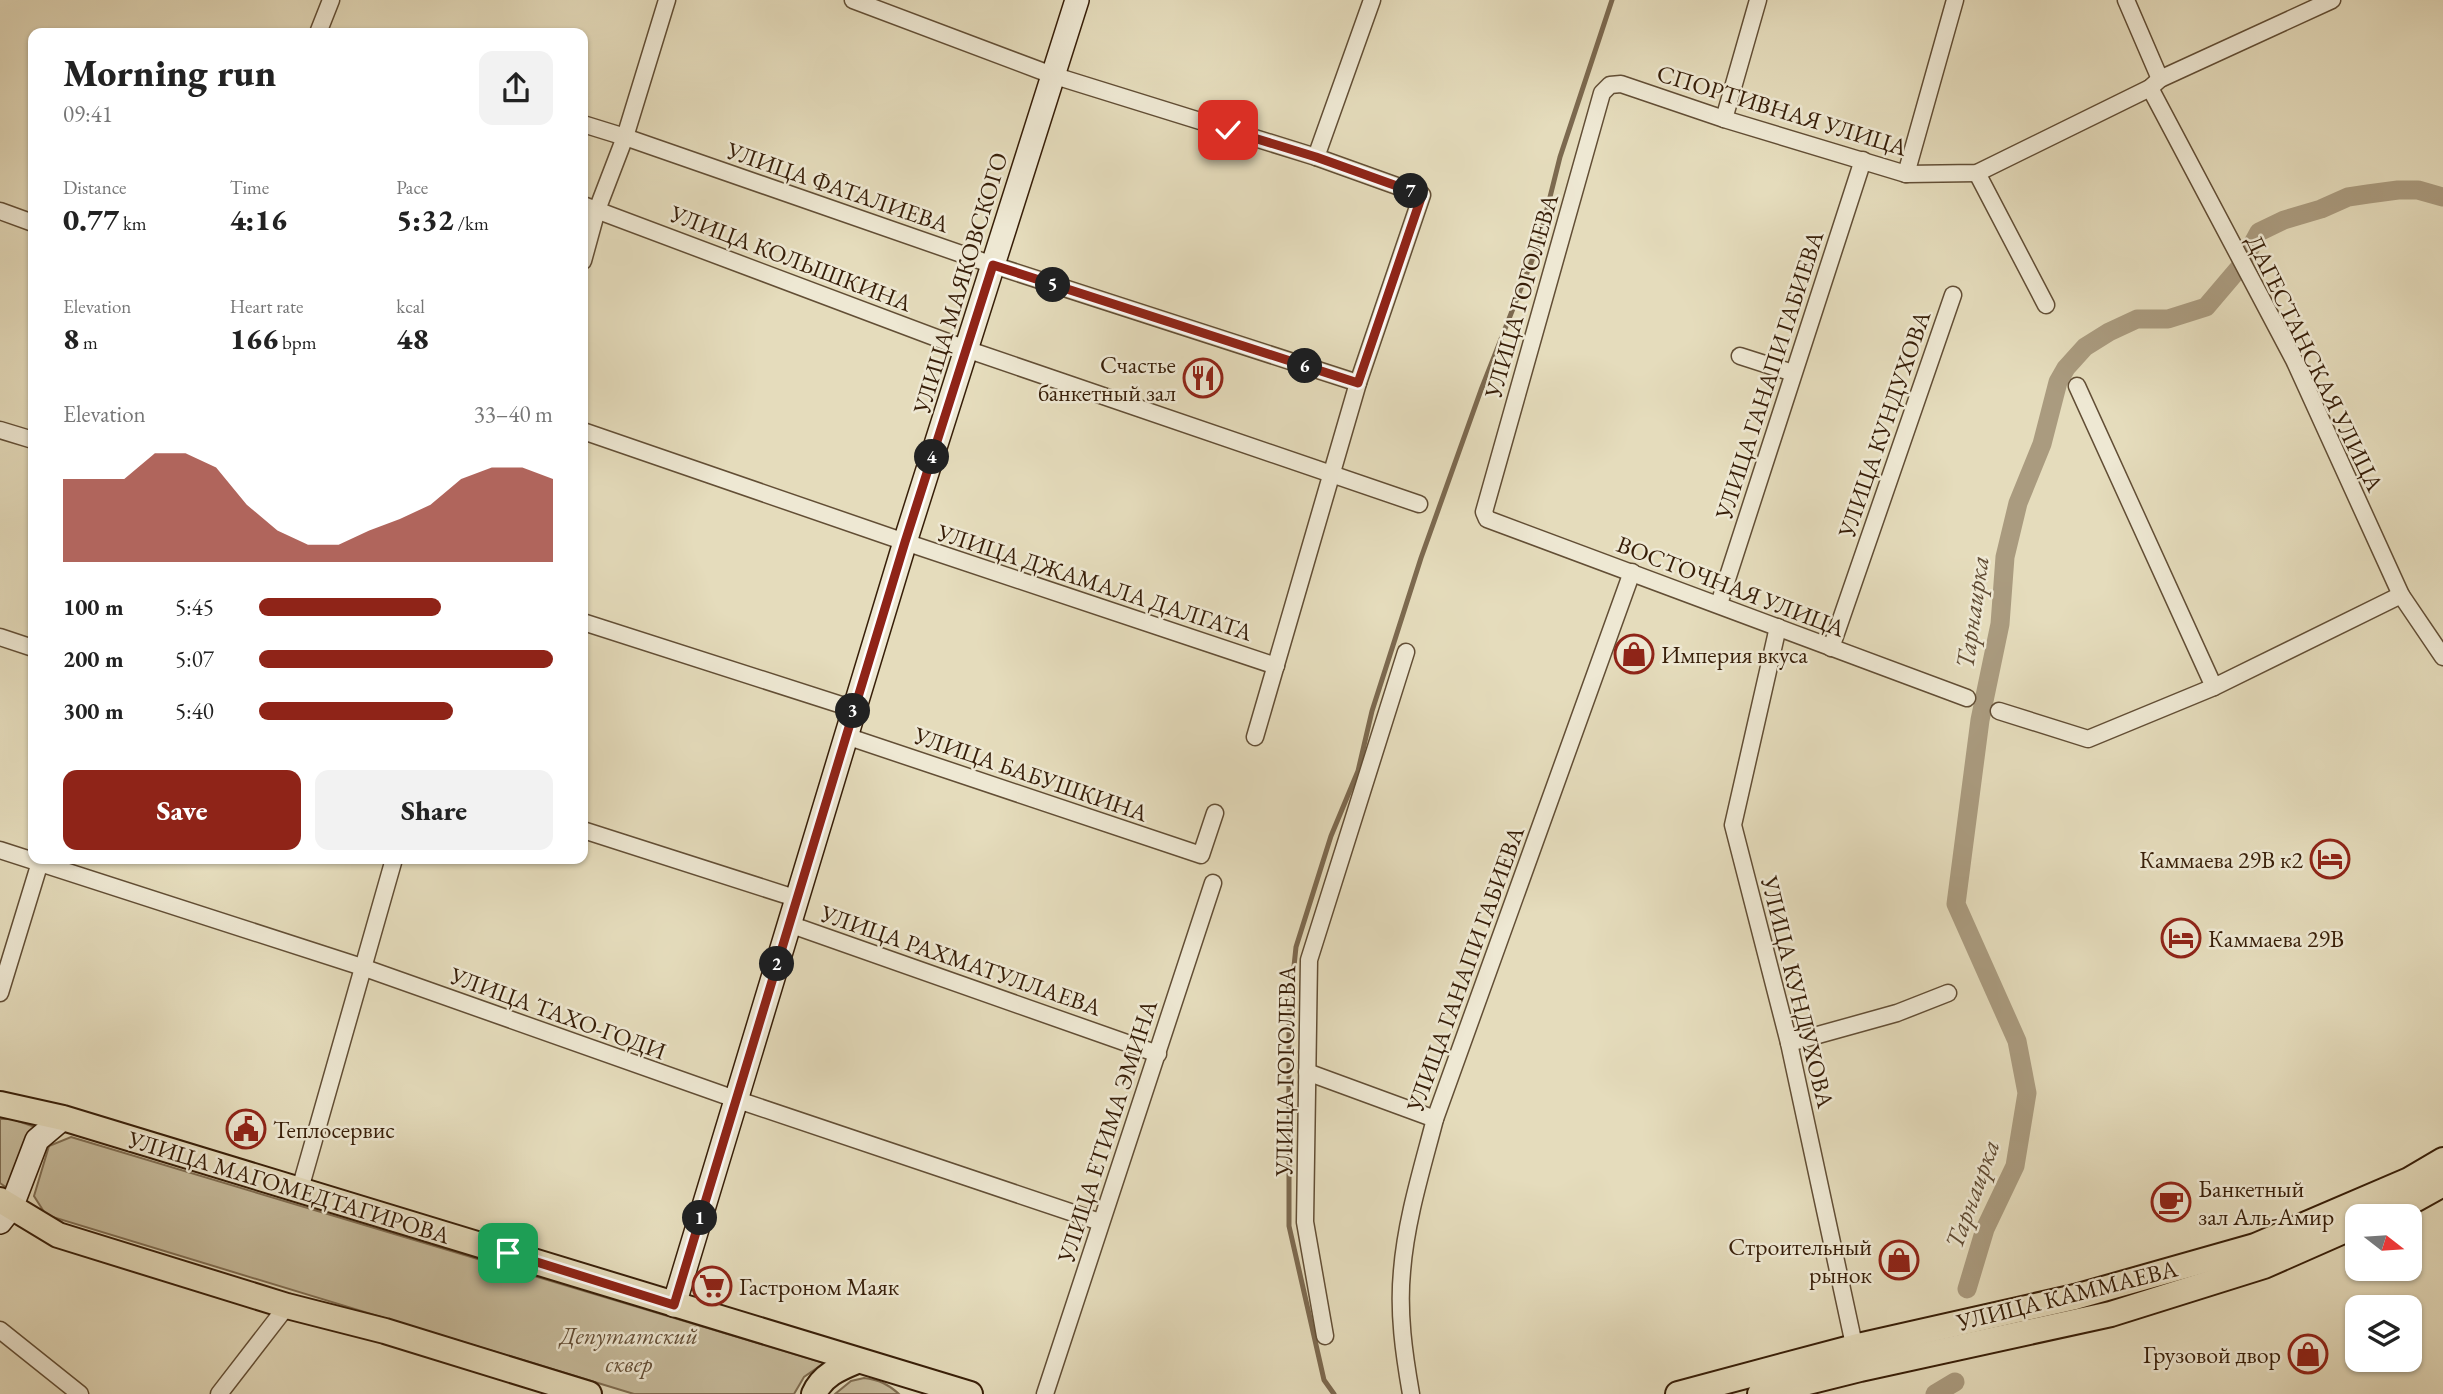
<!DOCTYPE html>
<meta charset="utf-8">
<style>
body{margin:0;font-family:"EB Garamond",serif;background:#f2f2f2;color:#222;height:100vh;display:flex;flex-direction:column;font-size:26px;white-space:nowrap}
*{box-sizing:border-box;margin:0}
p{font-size:23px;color:#767676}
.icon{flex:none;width:38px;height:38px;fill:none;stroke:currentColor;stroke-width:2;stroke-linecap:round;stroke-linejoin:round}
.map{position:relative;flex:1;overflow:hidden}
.side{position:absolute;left:28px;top:28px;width:560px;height:836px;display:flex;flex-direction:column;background:#fff;border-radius:14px;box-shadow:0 2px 5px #0004}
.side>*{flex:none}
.needle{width:46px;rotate:107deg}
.fabs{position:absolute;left:2345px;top:1204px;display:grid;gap:14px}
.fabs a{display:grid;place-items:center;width:77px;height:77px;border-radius:14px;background:#fff;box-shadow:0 2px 5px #0004;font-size:35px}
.pin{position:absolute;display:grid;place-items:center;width:60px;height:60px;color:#fff;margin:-30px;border-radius:14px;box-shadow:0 4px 10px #0006}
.km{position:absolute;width:35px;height:35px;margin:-18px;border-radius:50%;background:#222;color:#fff;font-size:19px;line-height:35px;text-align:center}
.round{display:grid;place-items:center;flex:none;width:74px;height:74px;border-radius:14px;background:#f2f2f2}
.summary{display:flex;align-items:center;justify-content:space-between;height:119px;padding:0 35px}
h1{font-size:38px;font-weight:800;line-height:52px}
.stats{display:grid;grid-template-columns:repeat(3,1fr);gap:10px;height:119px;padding:7px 35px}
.stats div{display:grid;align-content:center}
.stats b{font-size:30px;font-weight:800}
.stats small{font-size:19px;font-weight:400}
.stats p{font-size:19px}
.chart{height:196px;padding:14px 35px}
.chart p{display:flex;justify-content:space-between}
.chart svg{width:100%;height:126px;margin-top:7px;fill:#8f2418;opacity:.7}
.action{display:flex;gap:14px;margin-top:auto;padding:14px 35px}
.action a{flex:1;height:80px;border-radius:14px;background:#8f2418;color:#fff;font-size:28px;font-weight:800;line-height:80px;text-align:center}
.action a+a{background:#f2f2f2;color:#222}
ul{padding:0 35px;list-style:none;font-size:23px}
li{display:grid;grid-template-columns:112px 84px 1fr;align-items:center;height:52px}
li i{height:18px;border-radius:9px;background:#8f2418}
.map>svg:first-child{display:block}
</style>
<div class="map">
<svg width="2443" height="1394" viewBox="0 0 2443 1394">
<rect width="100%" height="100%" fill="#e5dcbc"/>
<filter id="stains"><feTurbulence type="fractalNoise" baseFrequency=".00286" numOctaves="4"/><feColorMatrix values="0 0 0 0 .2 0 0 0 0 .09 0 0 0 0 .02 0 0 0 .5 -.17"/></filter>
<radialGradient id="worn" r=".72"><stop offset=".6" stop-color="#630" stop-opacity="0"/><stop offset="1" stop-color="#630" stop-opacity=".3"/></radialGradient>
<g fill="#c7bc9d" stroke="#7f6d52" stroke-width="2">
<path d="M 0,1119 L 12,1119 L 35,1127 L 7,1188 L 0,1183 Z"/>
<path d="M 71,1137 L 824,1363 L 804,1377 L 794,1394 L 634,1394 L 46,1215 L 34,1196 L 49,1146 Z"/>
<path d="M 864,1378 C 879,1380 888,1384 899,1394 L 835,1394 L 851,1381 Z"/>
</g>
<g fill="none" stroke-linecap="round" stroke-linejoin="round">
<path stroke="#7c694f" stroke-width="5" d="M 1334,1394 L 1324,1380 L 1289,1226 L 1289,1014 L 1296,947 L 1331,836 L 1358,771 L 1372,711 L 1421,558 L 1481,390 L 1538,245 L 1560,157 L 1612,0"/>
<g stroke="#aa9b7f" stroke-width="19">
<path d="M 1967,1289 L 1985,1229 L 2015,1166 L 2027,1093 L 2017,1041 L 1956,904 L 1980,720 L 2000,624 L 2005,557 L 2018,503 L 2042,444 L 2058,382 L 2066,368 L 2085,347 L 2109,332 L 2137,319 L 2168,319 L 2206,307 L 2240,267 L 2259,232 L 2284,220 L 2321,209 L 2348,197 L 2368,194 L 2398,190 L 2418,190 L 2443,197"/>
<path d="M 1935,1394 L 1955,1382"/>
</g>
<defs>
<g id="street">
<path d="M 853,0 L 1052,75 L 1316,157 L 1422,195 L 1358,383 L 1255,737"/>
<path d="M 2126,0 L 2160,79"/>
<path d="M 318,33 L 331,0"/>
<path d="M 2150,88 L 2294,360 L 2401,595 L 2443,657"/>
<path d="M 1724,119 L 1758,0"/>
<path d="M 583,124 L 625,137 L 993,265 L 1358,383"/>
<path d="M 1316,157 L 1372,0"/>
<path d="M 1977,173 L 2046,305"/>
<path d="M 1906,174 L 1955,0"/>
<path d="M 583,205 L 966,349 L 1419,504"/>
<path d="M 0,211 L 33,223"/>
<path d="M 583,261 L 597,210 L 625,137 L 667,0"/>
<path d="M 1740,356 L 1793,373"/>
<path d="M 2077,386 L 2214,687"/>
<path d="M 0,430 L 33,440"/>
<path d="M 583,431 L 905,542 L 1276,666"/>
<path d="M 1719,604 L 1863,160"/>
<path d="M 583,622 L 854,709"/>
<path d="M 1778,627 L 1733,825 L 1789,1043 L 1856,1354"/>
<path d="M 0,637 L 33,648"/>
<path d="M 1831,648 L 1953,295"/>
<path d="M 1967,698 L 1487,519 L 1484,512 L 1602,93 L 1610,85 L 1621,84 L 1724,119 L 1906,174 L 1977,173 L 2150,88 L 2160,79 L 2332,0"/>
<path d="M 1999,711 L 2088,739 L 2214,687 L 2401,595"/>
<path d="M 846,736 L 1201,855 L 1215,813"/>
<path d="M 583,830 L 798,899"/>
<path d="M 0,850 L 362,967 L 735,1099 L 1100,1222"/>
<path d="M 789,924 L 1158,1054"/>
<path d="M 0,993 L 41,859"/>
<path d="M 1789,1043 L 1897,1013 L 1948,993"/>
<path d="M 1307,1072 L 1435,1119"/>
<path d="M 300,1189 L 394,859"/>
<path d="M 0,1330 L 80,1394"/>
<path d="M 1325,1336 L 1305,1222 L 1309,960 L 1406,652"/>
<path d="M 219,1394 L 287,1306"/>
<path d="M 1045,1394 L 1213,883"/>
<path d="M 1411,1394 C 1404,1354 1398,1313 1402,1271 C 1406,1220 1422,1169 1435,1119 L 1632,572"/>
</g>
<g id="secondary">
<path d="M 0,1222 L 11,1208 L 37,1140 L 63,1118"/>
<path d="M 674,1305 L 905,542 L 1077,0"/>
</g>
<g id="primary">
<path d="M 0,1104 L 63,1118 L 970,1394"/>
<path d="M 0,1200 L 58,1235 L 287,1306 L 385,1331 L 589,1394"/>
<path d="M 2378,1216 L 2416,1199 L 2443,1184"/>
<path d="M 814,1394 C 822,1375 840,1368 857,1361"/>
<path d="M 1678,1394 L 1854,1347 L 2075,1297 L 2255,1246 L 2409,1180 L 2443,1160"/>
<path d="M 1760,1394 L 1860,1369 L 2111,1314 L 2264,1266 L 2357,1225"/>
</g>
</defs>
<use href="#street" stroke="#624e35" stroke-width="19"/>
<use href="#secondary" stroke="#371e08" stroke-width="26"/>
<use href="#primary" stroke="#371e08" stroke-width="28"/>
<use href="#street" stroke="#eee8d3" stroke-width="16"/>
<use href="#secondary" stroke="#eee8d3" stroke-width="23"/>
<use href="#primary" stroke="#e5dcbc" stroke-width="24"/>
</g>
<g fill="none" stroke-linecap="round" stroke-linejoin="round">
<defs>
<path id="route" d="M 508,1253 L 674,1305 L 905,542 L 993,265 L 1358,383 L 1422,195 L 1316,157 L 1228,130"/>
</defs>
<use href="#route" stroke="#fff" stroke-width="14"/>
<use href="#route" stroke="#8f2418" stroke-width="9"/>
</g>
<defs>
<symbol id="restaurant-ring" viewBox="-11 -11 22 22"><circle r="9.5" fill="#eee8d3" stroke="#8f2418" stroke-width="1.5"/><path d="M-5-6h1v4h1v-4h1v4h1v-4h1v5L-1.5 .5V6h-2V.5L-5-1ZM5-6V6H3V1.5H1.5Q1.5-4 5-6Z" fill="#8f2418"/></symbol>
<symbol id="shop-ring" viewBox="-11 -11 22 22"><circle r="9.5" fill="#eee8d3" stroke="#8f2418" stroke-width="1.5"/><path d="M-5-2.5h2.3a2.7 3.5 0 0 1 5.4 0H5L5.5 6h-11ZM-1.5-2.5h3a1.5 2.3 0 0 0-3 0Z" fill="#8f2418"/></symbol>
<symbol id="hotel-ring" viewBox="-11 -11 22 22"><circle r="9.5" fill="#eee8d3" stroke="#8f2418" stroke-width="1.5"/><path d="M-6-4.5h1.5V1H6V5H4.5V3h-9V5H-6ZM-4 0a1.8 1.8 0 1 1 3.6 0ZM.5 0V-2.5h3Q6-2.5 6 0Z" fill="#8f2418"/></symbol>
<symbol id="civic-ring" viewBox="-11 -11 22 22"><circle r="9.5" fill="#eee8d3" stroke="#8f2418" stroke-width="1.5"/><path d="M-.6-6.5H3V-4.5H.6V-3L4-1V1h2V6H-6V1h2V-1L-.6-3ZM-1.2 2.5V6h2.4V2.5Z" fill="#8f2418"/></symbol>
<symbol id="cafe-ring" viewBox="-11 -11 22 22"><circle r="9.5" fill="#eee8d3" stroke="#8f2418" stroke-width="1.5"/><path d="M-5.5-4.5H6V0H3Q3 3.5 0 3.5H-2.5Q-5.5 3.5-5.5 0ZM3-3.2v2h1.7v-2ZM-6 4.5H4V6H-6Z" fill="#8f2418"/></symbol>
<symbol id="supermarket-ring" viewBox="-11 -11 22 22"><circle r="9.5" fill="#eee8d3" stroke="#8f2418" stroke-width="1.5"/><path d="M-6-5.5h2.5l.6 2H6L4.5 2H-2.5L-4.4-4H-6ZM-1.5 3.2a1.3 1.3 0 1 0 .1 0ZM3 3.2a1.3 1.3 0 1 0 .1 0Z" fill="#8f2418"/></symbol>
</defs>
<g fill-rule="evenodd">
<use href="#restaurant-ring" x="1181" y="356" width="44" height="44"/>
<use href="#shop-ring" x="1612" y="632" width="44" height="44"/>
<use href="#hotel-ring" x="2308" y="837" width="44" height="44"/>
<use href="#hotel-ring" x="2159" y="916" width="44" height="44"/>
<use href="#civic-ring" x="224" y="1107" width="44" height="44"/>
<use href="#cafe-ring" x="2149" y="1180" width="44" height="44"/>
<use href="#shop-ring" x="1877" y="1238" width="44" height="44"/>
<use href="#supermarket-ring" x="690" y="1264" width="44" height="44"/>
<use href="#shop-ring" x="2286" y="1332" width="44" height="44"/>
</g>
<g text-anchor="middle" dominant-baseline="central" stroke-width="5" stroke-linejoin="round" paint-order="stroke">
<g font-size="24" fill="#371e08" stroke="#eee8d3">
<text transform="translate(1782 110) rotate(17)">СПОРТИВНАЯ УЛИЦА</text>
<text transform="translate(838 187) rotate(19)">УЛИЦА ФАТАЛИЕВА</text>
<text transform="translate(791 258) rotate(21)">УЛИЦА КОЛЫШКИНА</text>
<text transform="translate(960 283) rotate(-73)">УЛИЦА МАЯКОВСКОГО</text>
<text transform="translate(1521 296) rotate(-74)">УЛИЦА ГОГОЛЕВА</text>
<text transform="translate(2315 363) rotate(64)">ДАГЕСТАНСКАЯ УЛИЦА</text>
<text transform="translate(1769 375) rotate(-72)">УЛИЦА ГАНАПИ ГАБИЕВА</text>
<text transform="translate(1884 424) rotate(-71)">УЛИЦА КУНДУХОВА</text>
<text transform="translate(1095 582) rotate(18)">УЛИЦА ДЖАМАЛА ДАЛГАТА</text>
<text transform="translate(1731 586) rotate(21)">ВОСТОЧНАЯ УЛИЦА</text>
<text transform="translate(1031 774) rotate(19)">УЛИЦА БАБУШКИНА</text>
<text transform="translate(961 960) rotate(19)">УЛИЦА РАХМАТУЛЛАЕВА</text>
<text transform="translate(1465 969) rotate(-70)">УЛИЦА ГАНАПИ ГАБИЕВА</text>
<text transform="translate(1798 992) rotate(76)">УЛИЦА КУНДУХОВА</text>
<text transform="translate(558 1013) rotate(20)">УЛИЦА ТАХО-ГОДИ</text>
<text transform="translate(1285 1071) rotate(-89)">УЛИЦА ГОГОЛЕВА</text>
<text transform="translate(1107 1131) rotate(-72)">УЛИЦА ЕТИМА ЭМИНА</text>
<text transform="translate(289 1187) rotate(17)">УЛИЦА МАГОМЕДТАГИРОВА</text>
<text transform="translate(2067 1295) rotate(-14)">УЛИЦА КАММАЕВА</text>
</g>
<g font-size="24" fill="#371e08" stroke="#eee8d3" text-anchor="start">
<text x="1176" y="364" text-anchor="end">Счастье<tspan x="1176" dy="28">банкетный зал</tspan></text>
<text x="1661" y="654">Империя вкуса</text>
<text x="2303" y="859" text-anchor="end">Каммаева 29В к2</text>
<text x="2208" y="938">Каммаева 29В</text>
<text x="273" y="1129">Теплосервис</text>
<text x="2198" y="1188">Банкетный<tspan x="2198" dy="28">зал Аль-Амир</tspan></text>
<text x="1872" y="1246" text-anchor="end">Строительный<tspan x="1872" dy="28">рынок</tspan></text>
<text x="739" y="1286">Гастроном Маяк</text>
<text x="2281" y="1354" text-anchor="end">Грузовой двор</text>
</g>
<g font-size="24" font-style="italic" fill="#624d35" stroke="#eee8d3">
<text x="629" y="1335">Депутатский<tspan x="629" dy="28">сквер</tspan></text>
</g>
<g font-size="26" font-style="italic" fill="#5f4a32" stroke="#eee8d3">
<text transform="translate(1972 612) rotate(-82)">Тарнаирка</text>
<text transform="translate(1972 1194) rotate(-70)">Тарнаирка</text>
</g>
</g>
<rect width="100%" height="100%" filter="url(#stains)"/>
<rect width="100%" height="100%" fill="url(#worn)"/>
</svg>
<div class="fabs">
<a><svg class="needle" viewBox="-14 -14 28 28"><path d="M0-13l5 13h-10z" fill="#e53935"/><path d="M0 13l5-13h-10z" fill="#767676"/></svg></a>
<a><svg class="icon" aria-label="layers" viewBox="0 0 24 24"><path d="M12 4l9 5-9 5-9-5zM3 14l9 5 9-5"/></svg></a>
</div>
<div class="pin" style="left:508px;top:1253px;background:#1e9e55"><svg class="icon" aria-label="arrive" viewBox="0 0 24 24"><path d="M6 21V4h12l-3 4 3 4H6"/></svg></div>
<div class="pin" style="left:1228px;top:130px;background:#d93025"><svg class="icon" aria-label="check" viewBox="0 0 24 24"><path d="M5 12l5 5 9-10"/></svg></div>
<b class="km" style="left:700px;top:1218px">1</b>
<b class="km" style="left:777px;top:964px">2</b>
<b class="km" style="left:853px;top:711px">3</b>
<b class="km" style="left:932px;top:457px">4</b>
<b class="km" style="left:1053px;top:285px">5</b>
<b class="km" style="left:1305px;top:366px">6</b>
<b class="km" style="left:1411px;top:191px">7</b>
<section class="side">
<div class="summary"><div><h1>Morning run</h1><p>09:41</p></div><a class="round"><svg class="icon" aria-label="share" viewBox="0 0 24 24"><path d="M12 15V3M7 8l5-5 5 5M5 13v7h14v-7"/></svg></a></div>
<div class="stats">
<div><p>Distance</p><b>0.77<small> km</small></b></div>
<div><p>Time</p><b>4:16</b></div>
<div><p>Pace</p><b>5:32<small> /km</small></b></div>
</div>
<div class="stats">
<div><p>Elevation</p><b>8<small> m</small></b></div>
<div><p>Heart rate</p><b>166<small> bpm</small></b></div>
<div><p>kcal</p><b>48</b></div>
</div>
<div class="chart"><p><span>Elevation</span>33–40 m</p>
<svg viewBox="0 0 160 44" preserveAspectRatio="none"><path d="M0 44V15L10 15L20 15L30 6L40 6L50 11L60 24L70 33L80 38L90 38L100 33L110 29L120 24L130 15L140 11L150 11L160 15V44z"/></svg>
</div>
<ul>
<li><b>100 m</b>5:45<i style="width:62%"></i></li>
<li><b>200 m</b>5:07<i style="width:100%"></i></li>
<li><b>300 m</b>5:40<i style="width:66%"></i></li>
</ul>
<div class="action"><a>Save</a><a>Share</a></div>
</section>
</div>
